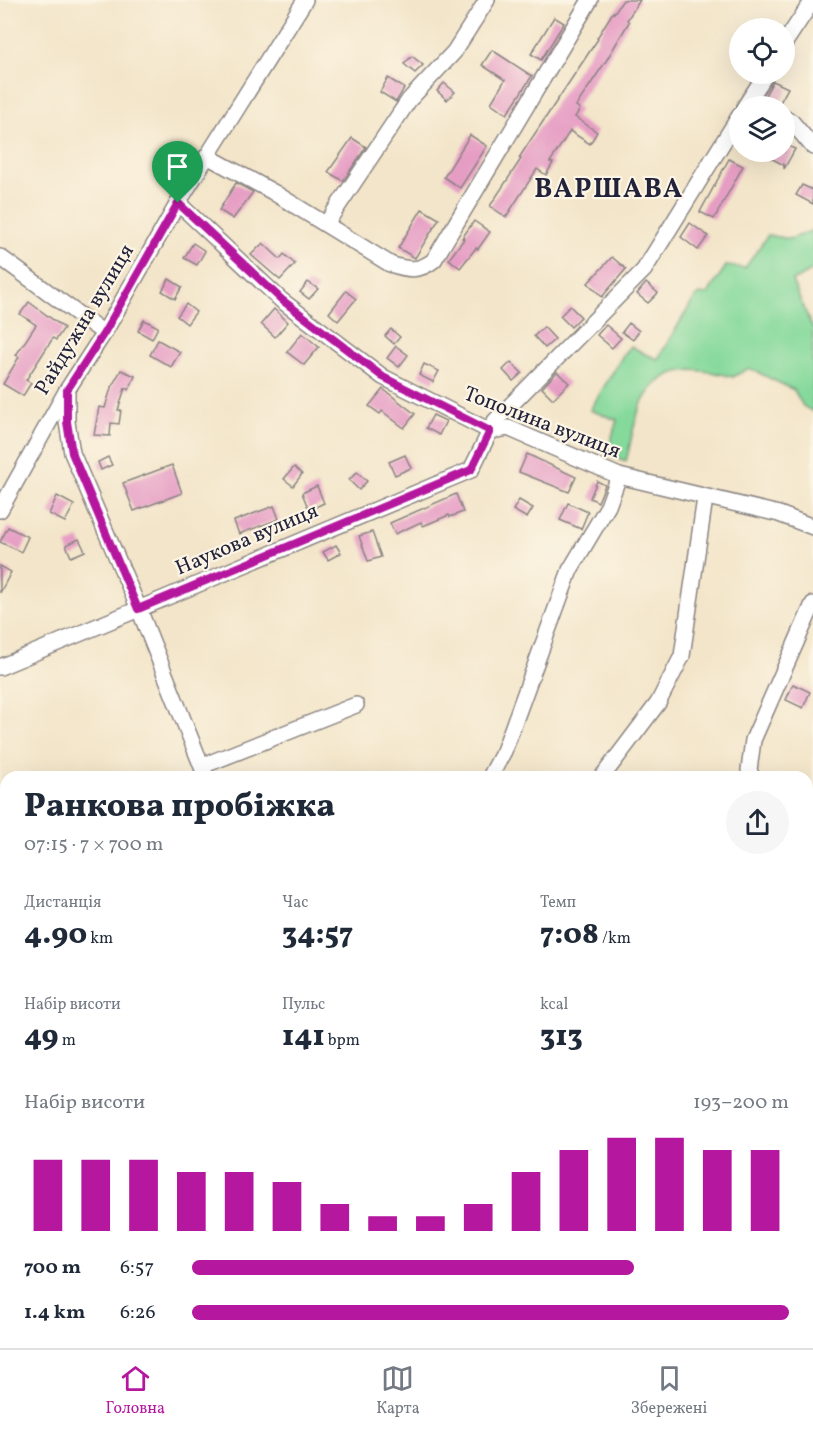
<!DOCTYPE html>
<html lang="uk">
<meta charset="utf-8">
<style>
body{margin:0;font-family:Vollkorn,serif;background:#f6f6f7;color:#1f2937;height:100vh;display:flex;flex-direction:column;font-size:22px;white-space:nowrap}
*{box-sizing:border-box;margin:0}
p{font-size:20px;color:#747a83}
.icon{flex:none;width:33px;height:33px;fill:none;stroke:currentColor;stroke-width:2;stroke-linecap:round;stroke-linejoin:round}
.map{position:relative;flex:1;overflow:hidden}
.drawer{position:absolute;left:0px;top:771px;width:813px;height:578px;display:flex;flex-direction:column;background:#fff;border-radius:18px 18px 0 0;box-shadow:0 6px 24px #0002}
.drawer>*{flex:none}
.tools{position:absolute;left:729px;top:18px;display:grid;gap:12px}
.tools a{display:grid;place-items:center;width:66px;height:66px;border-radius:50%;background:#fff;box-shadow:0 6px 24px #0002;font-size:30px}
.pin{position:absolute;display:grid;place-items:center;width:51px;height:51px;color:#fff;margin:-62px -26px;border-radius:50% 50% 50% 0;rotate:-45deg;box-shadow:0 0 6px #0007}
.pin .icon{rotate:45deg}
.round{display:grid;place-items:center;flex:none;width:63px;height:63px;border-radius:32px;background:#f6f6f7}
.headline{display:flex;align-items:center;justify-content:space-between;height:102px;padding:0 24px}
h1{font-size:33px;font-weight:800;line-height:45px}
.figures{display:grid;grid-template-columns:repeat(3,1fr);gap:9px;height:102px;padding:6px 24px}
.figures div{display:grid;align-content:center}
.figures b{font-size:30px;font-weight:800}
.figures small{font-size:16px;font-weight:400}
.figures p{font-size:16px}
.chart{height:168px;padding:12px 24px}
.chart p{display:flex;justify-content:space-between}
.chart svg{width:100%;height:108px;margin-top:6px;stroke:#b5179e;stroke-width:6}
ul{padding:0 24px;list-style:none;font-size:20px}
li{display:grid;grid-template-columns:96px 72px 1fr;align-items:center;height:45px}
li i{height:15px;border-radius:8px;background:#b5179e}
.tab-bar{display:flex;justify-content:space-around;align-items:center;height:84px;border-top:2px solid #e0e1e3;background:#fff;font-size:16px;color:#747a83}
.tab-bar a{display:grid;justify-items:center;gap:3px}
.tab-bar .selected{color:#b5179e}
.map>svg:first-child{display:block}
</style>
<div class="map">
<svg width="813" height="1348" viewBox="0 0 813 1348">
<rect width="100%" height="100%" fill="#fcf5e5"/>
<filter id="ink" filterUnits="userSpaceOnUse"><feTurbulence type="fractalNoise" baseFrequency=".0167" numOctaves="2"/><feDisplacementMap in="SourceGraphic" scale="12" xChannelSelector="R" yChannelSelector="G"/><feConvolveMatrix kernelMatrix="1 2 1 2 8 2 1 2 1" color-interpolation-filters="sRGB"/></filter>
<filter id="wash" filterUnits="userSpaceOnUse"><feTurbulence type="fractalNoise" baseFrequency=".008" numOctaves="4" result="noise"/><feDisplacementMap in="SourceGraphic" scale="24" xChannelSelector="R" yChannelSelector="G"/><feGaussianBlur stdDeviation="1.35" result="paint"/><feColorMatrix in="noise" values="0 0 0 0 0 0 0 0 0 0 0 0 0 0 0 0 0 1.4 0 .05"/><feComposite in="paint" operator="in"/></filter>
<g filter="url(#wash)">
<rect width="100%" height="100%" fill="#f3e5c9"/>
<path fill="#85d99b" stroke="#547e6b" stroke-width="1.5" d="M 813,230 L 813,270 L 792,281 L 813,329 L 813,412 L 803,406 L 794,390 L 749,368 L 733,377 C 697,367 664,363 643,401 C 634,417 631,443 626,461 L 607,454 L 617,420 L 590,410 L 622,357 L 631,346 L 645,354 L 658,359 L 692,302 L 699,294 L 707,295 L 726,266 L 745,268 L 768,235 L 790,239 Z"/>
<g id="blocks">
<g fill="#e69dc4">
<path d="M 623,0 L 640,0 L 627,20 L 629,22 L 606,61 L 576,106 L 580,109 L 575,117 L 597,132 L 590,144 L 570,131 L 550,162 L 553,163 L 546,175 L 537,169 L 506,217 L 490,206 L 521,159 L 519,158 L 526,147 L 598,39 L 597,38 L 613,12 L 614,13 Z"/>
<path d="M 554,17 L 564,23 L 541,60 L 531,54 Z"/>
<path d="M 492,50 L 532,76 L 507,114 L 491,103 L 505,80 L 482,65 Z"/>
<path d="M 412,56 L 423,65 L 415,73 L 404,64 Z"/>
<path d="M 388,78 L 404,88 L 396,102 L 380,92 Z"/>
<path d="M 773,81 L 788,88 L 778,106 L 763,99 Z"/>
<path d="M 444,83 L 455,92 L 447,100 L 437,91 Z"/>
<path d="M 470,135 L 487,146 L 460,188 L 444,177 Z"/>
<path d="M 352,138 L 366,147 L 343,181 L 328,172 Z"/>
<path d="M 784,144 L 795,149 L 784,169 L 784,165 L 759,152 L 784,152 Z"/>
<path d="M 729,159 L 743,166 L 714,219 L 700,212 Z"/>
<path d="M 236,183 L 253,192 L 233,219 L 219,210 Z"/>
<path d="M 802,185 L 813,190 L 813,204 L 796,195 Z"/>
<path d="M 422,209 L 439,219 L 415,258 L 398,248 Z"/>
<path d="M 474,221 L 490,232 L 478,249 L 476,248 L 460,268 L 449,259 L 464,239 L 462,238 Z"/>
<path d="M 690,223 L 708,236 L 698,250 L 681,237 Z"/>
<path d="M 193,243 L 205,251 L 197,265 L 184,258 Z"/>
<path d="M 263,243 L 280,259 L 284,254 L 295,264 L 280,280 L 251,255 Z"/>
<path d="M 612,257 L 626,269 L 602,297 L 588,283 Z"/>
<path d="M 169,279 L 182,287 L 175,299 L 162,291 Z"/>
<path d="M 308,282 L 318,289 L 309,299 L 300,292 Z"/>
<path d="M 646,283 L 658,293 L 648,303 L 637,294 Z"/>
<path d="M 346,291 L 356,299 L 338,321 L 329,313 Z"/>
<path d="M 29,302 L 64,328 L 56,340 L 53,338 L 26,380 L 31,383 L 23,396 L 3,384 L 19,357 L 16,355 L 36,325 L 20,314 Z"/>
<path d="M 186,304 L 196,312 L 187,324 L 177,316 Z"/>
<path d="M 570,306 L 581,317 L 571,327 L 560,316 Z"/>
<path d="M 274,309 L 288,322 L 275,337 L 261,324 Z"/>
<path d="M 144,320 L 158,327 L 152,339 L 138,331 Z"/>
<path d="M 629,323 L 639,331 L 633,340 L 622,332 Z"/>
<path d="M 606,325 L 621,338 L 612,348 L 597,335 Z"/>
<path d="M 544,327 L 555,339 L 545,348 L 534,336 Z"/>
<path d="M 391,329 L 400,337 L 394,344 L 385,336 Z"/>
<path d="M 302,333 L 319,347 L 304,365 L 287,352 Z"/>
<path d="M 158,340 L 180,352 L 171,367 L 150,355 Z"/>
<path d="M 396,346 L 408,355 L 399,367 L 387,358 Z"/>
<path d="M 511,362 L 522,373 L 513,381 L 503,370 Z"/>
<path d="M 424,364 L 439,371 L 433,382 L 419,375 Z"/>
<path d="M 121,370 L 135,376 L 129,390 L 125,388 L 118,410 L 121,410 L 119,424 L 111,423 L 110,436 L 94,435 L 99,407 L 105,408 L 111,388 Z"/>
<path d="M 557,372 L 569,383 L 553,399 L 542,388 Z"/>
<path d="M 383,389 L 415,414 L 404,428 L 382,411 L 380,414 L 369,406 Z"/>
<path d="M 433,415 L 446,421 L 439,435 L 426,428 Z"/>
<path d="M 527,454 L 576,477 L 569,492 L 519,472 Z"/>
<path d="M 405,455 L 411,468 L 395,475 L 389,462 Z"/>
<path d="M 108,457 L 112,465 L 101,470 L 98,462 Z"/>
<path d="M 172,465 L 182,493 L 134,511 L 123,483 Z"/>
<path d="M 294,467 L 302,474 L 293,486 L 284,479 Z"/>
<path d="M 357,472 L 367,481 L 359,490 L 349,480 Z"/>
<path d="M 597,481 L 605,485 L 598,502 L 590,498 Z"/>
<path d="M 317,486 L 324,503 L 309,510 L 302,493 Z"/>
<path d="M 456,494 L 463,512 L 450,517 L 449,515 L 423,526 L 421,522 L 395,534 L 390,523 Z"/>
<path d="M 57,496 L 74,505 L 65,522 L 49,514 Z"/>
<path d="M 519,500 L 533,508 L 527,518 L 513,510 Z"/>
<path d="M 568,503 L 588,512 L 581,529 L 560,520 Z"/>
<path d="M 274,506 L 279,519 L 239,534 L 234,521 Z"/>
<path d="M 8,527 L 28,537 L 21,552 L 0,542 Z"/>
<path d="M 372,532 L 381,557 L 368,561 L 359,536 Z"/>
<path d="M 79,539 L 85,551 L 71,557 L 66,545 Z"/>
<path d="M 336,545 L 341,553 L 328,560 L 323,552 Z"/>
<path d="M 0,566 L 11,572 L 0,593 Z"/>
<path d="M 793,684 L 810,692 L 803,708 L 786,700 Z"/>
</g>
</g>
</g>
<g filter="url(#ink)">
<use href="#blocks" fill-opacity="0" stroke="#8a8482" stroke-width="1.5"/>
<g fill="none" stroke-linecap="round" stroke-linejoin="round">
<defs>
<g id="minor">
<path d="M 784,44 L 813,0"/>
<path d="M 745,106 L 766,74"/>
<path d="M 784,118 L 792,122 L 813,147"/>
<path d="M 207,156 L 273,192 L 390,264 C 408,270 419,272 434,260 L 590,0"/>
<path d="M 178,203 L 281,300 L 383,377 L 490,431 L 508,428 L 619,476 L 779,514 L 813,527"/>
<path d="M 326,224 L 409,100 L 454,52 L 487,0"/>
<path d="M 0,257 L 104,333"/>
<path d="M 67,393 L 67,422 L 72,453 L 139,609 L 206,777"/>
<path d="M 0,510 L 67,390 L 104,333 L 178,203 L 305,0"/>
<path d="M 0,667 L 471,470 L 495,421 L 644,270 L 740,115"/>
<path d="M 202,766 L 356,705"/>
<path d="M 490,777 L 504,751 L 570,570 L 608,506 L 619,476"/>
<path d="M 602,777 L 658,703 L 682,656 L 705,498"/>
<path d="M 752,777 L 749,770 L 753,740 L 813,604"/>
<path d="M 807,856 L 813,855"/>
<path d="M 807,911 L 813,927"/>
<path d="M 0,943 L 6,941"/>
<path d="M 807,1101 L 813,1093"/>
<path d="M 0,1205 L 6,1203"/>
<path d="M 807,1300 L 813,1291"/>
<path d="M 451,1342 L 451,1348"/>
<path d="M 525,1342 L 548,1348"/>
<path d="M 406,1348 L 412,1342"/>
<path d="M 777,1348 L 780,1342"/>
</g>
</defs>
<use href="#minor" stroke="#8a8482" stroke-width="18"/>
<use href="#minor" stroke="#fff" stroke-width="15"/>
</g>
</g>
<g fill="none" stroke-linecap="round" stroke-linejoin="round" filter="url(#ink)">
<defs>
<path id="route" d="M 178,203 L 282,300 L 383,377 L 490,431 L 471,470 L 138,609 L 72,453 L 67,422 L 67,390 L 104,333 Z"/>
</defs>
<use href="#route" stroke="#fff" stroke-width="12"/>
<use href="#route" stroke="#b5179e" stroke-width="8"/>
</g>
<g text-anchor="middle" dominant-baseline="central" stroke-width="4.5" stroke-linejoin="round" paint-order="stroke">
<g font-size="21" fill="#22223b" stroke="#fcf5e5">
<text transform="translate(85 320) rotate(-59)">Райдужна вулиця</text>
<text transform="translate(542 423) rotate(21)">Тополина вулиця</text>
<text transform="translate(247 540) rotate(-23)">Наукова вулиця</text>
</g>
<g font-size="27" font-weight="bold" letter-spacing="1.5" fill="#22223b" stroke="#fcf5e5">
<text x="609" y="190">ВАРШАВА</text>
</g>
</g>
</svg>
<div class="tools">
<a><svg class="icon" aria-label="locate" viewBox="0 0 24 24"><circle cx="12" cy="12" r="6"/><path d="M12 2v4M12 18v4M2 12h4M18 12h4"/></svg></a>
<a><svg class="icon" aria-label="layers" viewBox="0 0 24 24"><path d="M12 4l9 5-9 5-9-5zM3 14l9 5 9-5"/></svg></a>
</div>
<div class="pin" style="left:178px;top:203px;background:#1e9e55"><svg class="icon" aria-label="arrive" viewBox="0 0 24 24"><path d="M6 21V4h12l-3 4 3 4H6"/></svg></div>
<section class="drawer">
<div class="headline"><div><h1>Ранкова пробіжка</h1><p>07:15 · 7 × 700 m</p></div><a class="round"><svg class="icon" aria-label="share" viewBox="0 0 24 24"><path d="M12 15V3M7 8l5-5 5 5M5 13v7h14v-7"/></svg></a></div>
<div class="figures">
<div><p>Дистанція</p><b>4.90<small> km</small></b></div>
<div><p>Час</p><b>34:57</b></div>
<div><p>Темп</p><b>7:08<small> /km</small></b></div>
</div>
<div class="figures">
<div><p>Набір висоти</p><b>49<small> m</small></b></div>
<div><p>Пульс</p><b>141<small> bpm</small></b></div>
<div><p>kcal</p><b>313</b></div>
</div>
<div class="chart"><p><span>Набір висоти</span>193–200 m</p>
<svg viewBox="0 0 160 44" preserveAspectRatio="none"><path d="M5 44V15M15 44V15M25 44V15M35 44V20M45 44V20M55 44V24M65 44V33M75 44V38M85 44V38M95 44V33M105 44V20M115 44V11M125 44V6M135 44V6M145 44V11M155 44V11"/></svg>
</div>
<ul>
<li><b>700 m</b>6:57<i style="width:74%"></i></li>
<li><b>1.4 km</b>6:26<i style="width:100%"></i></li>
</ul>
</section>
</div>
<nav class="tab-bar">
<a class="selected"><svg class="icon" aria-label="home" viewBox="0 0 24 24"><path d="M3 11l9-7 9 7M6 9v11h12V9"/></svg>Головна</a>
<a><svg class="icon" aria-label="map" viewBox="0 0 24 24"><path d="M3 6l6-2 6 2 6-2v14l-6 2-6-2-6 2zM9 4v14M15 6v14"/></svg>Карта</a>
<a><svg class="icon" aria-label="saved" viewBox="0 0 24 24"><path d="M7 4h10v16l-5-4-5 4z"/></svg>Збережені</a>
</nav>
